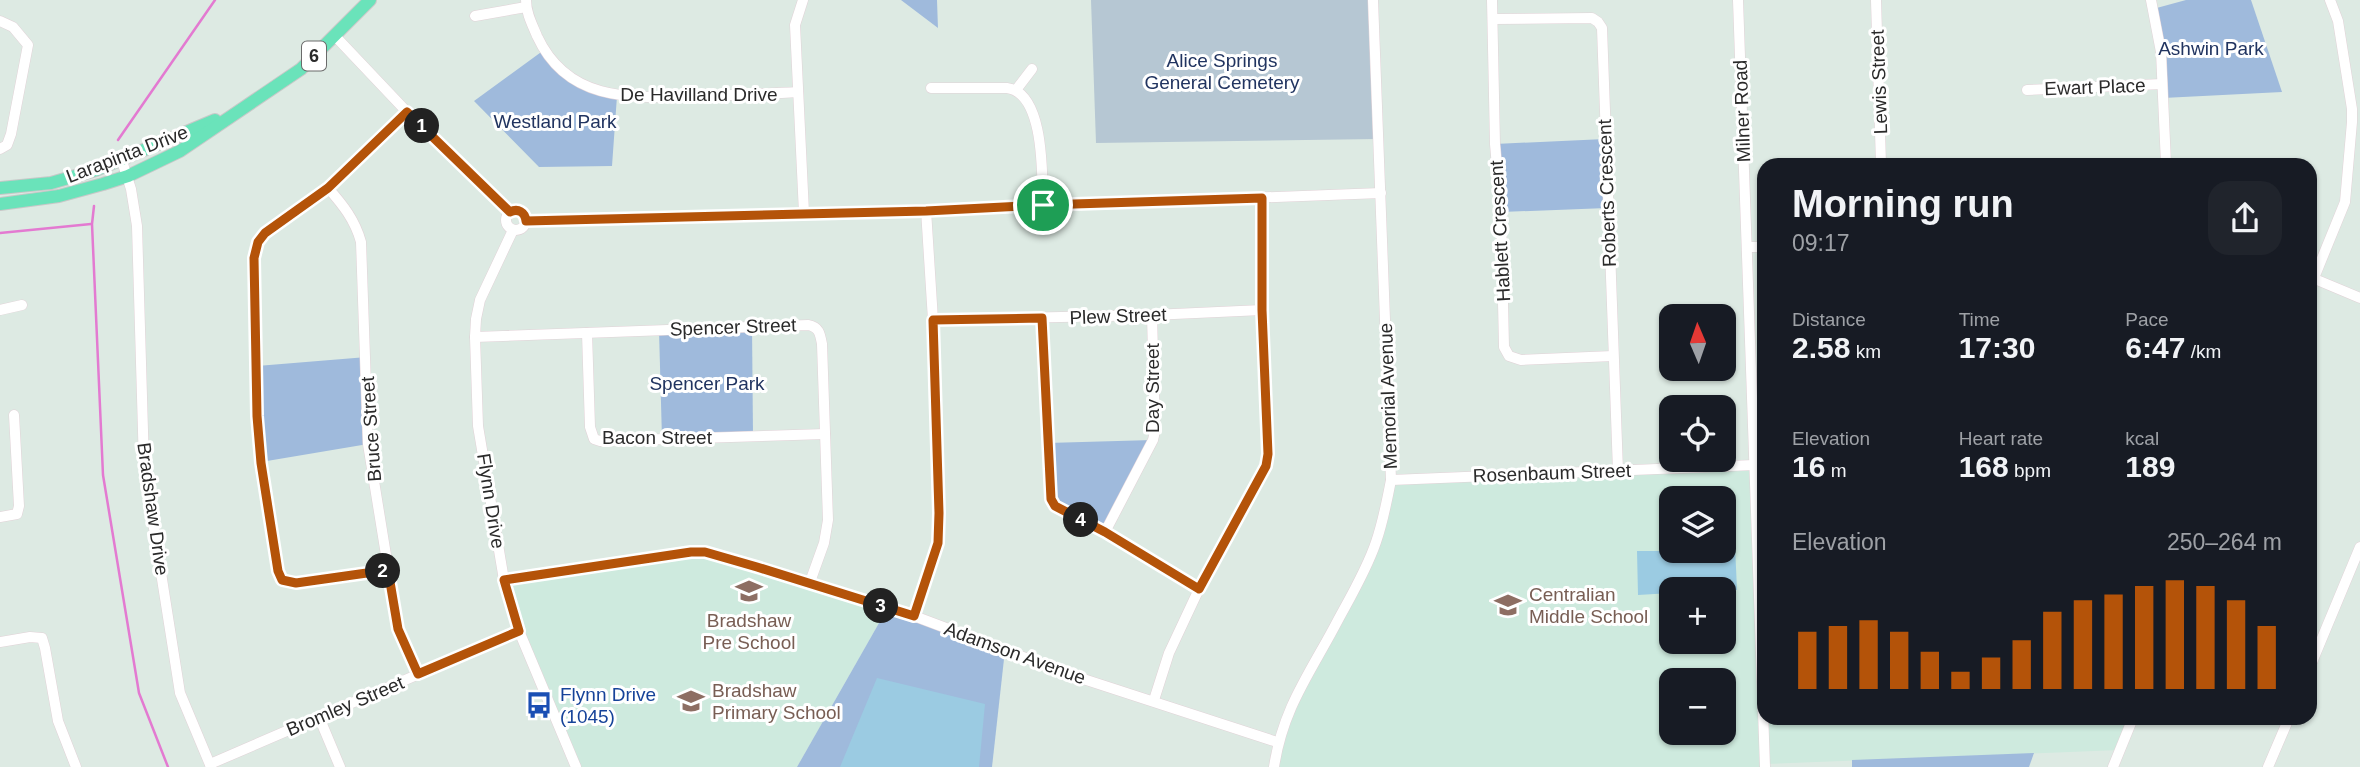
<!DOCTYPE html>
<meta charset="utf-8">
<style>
body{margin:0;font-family:Helvetica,sans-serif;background:#20242c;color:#f1f3f6;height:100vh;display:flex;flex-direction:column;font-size:26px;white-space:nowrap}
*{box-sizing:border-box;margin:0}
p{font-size:23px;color:#9ea1a6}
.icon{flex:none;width:38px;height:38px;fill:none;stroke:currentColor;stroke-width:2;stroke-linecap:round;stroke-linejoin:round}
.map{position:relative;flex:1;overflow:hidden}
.panel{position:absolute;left:1757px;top:158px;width:560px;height:567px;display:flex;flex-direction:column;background:#171b24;border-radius:21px;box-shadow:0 2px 5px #0004}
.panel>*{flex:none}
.needle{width:46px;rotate:358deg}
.buttons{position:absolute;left:1659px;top:304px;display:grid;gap:14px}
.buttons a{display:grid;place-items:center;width:77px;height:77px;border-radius:14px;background:#171b24;box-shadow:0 2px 5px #0004;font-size:35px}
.pin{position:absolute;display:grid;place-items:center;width:60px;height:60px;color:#fff;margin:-30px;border:4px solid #fff;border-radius:50%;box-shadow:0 2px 7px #0007}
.km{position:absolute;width:35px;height:35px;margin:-18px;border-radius:50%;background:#222;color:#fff;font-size:19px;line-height:35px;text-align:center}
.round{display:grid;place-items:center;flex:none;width:74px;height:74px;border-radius:21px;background:#20242c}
.headline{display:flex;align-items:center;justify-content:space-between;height:119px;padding:0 35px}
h1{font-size:38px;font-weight:600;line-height:52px}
.figures{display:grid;grid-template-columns:repeat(3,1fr);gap:10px;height:119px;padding:7px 35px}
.figures div{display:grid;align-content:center}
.figures b{font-size:30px;font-weight:600}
.figures small{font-size:19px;font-weight:400}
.figures p{font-size:19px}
.chart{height:196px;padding:14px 35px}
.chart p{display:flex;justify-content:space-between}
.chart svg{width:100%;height:126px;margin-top:7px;stroke:#b45309;stroke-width:6}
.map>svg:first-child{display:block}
</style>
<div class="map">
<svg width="2360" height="767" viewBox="0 0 2360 767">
<rect width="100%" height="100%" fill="#ddeae3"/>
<g fill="#ceeade" fill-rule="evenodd">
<path d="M 1764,453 L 1764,718 L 2133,718 L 2120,750 L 1765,764 L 1765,767 L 1274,767 L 1277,742 L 1375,544 L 1391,480 L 1754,465 L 1754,454 ZM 1671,499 L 1724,499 L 1724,551 L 1671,551 ZM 1671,590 L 1724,590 L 1724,642 L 1671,642 ZM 1671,681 L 1724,681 L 1724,733 L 1671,733 Z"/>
<path d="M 691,552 L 887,609 L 797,767 L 576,767 L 504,580 Z"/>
</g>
<g fill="#9fbadc">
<path d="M 901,0 L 937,0 L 938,29 L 938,28 Z"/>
<path d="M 2186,0 L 2251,0 L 2282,92 L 2163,98 L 2153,9 Z"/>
<path d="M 544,50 L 558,68 L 617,96 L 612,166 L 539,167 L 474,101 Z"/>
<path d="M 1605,139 L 1607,208 L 1501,212 L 1495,144 Z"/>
<path d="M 752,326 L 753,436 L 662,439 L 659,330 Z"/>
<path d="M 367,357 L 368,444 L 261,462 L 257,366 Z"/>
<path d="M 1153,440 L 1105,532 L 1055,507 L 1047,443 Z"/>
<path d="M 887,609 L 1005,650 L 992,767 L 797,767 Z"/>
<path d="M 2034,753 L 2029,767 L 1852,767 L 1852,760 Z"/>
</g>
<path fill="#b6c7d3" d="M 1091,0 L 1373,0 L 1377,139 L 1096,143 Z"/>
<g fill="#9bcbe2">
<path d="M 1724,545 L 1735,545 L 1737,590 L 1671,590 L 1671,593 L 1638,595 L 1637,551 L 1724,551 Z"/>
<path d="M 877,678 L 985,704 L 979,767 L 840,767 Z"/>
</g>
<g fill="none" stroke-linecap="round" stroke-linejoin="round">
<g stroke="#e37ad1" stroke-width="2.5">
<path d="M 118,140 L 215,0"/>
<path d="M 94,206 L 92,224 L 103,475 L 139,693 L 168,767"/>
<path d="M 0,233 L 91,224"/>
</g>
<defs>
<g id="minor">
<path d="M 526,0 C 526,13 532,24 537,36 C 568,103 632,98 695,96 C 730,95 764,94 798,92"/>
<path d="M 803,0 L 795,25 L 804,213"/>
<path d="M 1492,0 L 1495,144 L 1501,212 L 1504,347 L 1509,356 L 1521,360 L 1613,356"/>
<path d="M 1738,0 L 1765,767"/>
<path d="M 1876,0 L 1881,164"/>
<path d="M 2151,0 L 2161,52 L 2166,164"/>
<path d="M 475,16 L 526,7"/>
<path d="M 1493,19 L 1592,18 L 1598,22 L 1602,28 L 1618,471"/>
<path d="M 0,21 L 13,27 L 28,45 L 11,134 L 7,145 L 0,149"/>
<path d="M 335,36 L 407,112 L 510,213"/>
<path d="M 931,88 L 1007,88 C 1045,93 1042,176 1043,205"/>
<path d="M 1016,90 L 1032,69"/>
<path d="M 2027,90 L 2162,84"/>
<path d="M 122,161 L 131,189 L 137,226 L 144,465 L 180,693 L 211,767"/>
<path d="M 328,188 C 343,205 355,220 361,242 L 368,444 L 398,629 L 418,674"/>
<circle cx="516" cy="220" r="10"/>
<path d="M 526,221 L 926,210 L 1381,193"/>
<path d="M 513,230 L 480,300 L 476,319 L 475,337 L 478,426 L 504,580 L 519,631 L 576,767"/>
<path d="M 1748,247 L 1764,247"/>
<path d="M 2310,277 L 2360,298"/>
<path d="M 2314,278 L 2345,202 L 2352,122 L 2352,109 L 2338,21 L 2330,0"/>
<path d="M 0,310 L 22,305"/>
<path d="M 1042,318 L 1051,499 L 1055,507 L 1105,532 L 1199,589"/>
<path d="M 933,320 L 1152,315 L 1262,310"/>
<path d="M 587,333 L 590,427 L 594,439 L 600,441 L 825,434"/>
<path d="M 475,337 L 808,325 C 819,327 820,333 822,344 L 828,520 L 824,543 L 810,582"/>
<path d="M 1391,480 L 1754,465"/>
<path d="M 0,517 L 17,514 L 19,506 L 14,415"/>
<path d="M 1105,532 L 1153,440 L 1155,431 L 1152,315"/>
<path d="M 388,570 L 296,583 L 282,580 L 278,571 L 261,462 L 257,416 L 254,259 L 258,242 L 265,233 L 328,188 L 407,112"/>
<path d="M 504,580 L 691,552 L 705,552 L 810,582 L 914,616 L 1068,674 L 1277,742"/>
<path d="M 914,616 L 938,543 L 939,513 L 933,320 L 926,210"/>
<path d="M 0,642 L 30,637 L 42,638 L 45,648 L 58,721 L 76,767"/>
<path d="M 2310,667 L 2360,547"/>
<path d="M 1154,700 L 1169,653 L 1199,589 L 1266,466 L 1268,454 L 1262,310 L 1262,198"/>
<path d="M 319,717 L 340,767"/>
<path d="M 210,764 L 519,631"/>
<path d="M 1274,767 C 1283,707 1311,672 1338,620 C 1351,596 1367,569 1376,542 C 1383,522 1387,501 1391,480 L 1373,0"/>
<path d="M 2113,767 L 2133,718"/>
<path d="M 2268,767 L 2289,718"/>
</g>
<g id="major">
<path d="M 0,188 L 51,183 L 96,170 L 215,120"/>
<path d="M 0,204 L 59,196 L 103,184 L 128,176 L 180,151 L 301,69 L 370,0"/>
</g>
</defs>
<use href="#minor" stroke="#e1d2d7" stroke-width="11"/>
<use href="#major" stroke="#c8c8c8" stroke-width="14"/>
<use href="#minor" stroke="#fff" stroke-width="10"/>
<use href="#major" stroke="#6ae3ba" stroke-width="12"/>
</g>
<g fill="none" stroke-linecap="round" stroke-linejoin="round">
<defs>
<path id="route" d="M 407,112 L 510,212 C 518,208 525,212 526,221 L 926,211 L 1043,205 L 1262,198 L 1262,310 L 1268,454 L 1266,466 L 1199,589 L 1105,532 L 1055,506 L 1051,499 L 1042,318 L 933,320 L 939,513 L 938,543 L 914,616 L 757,567 L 705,552 L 691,552 L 504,580 L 519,631 L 418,674 L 398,629 L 388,570 L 296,583 L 282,580 L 278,571 L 261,463 L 257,416 L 254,258 L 258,242 L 265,233 L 328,188 Z"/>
</defs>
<use href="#route" stroke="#fff" stroke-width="14"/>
<use href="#route" stroke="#b45309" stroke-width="9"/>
</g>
<defs>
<symbol id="school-bare" viewBox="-9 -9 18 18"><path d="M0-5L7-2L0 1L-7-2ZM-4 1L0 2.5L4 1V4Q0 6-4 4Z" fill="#8d6e63" stroke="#fff" stroke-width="2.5" paint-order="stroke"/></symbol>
<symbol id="bus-bare" viewBox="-9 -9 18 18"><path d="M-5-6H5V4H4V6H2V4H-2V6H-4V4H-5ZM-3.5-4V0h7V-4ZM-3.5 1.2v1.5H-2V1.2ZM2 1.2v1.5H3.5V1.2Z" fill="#1a4fb4" stroke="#fff" stroke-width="2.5" paint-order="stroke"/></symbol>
</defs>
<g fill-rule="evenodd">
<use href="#school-bare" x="730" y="572" width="38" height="38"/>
<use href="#school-bare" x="1489" y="586" width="38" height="38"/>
<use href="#school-bare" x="672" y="682" width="38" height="38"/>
<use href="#bus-bare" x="520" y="686" width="38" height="38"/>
</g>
<g text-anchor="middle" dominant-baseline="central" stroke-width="6" stroke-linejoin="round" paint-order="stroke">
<rect fill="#fff" stroke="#6a6a6a" stroke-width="2" x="302" y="41.5" width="24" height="29" rx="5"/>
<g font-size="18" font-weight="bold" fill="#2a2a2a">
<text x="314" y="56">6</text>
</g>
<g font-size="19" fill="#213460" stroke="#fff">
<text x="2211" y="48">Ashwin Park</text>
<text x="1222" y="60">Alice Springs<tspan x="1222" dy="22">General Cemetery</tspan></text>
<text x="555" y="121">Westland Park</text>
<text x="707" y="383">Spencer Park</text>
</g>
<g font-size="19" fill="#2a2a2a" stroke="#fff">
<text transform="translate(1879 82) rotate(-92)">Lewis Street</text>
<text transform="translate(2095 87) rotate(-2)">Ewart Place</text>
<text x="699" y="94">De Havilland Drive</text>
<text transform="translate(1742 111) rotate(-92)">Milner Road</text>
<text transform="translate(127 154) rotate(-21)">Larapinta Drive</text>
<text transform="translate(1607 193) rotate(-92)">Roberts Crescent</text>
<text transform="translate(1500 231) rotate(-93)">Hablett Crescent</text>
<text transform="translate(1118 316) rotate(-2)">Plew Street</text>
<text transform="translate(733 327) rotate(-2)">Spencer Street</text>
<text transform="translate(1152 388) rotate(-90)">Day Street</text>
<text transform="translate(1388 396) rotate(-92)">Memorial Avenue</text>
<text transform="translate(371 429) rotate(-94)">Bruce Street</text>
<text x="657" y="437">Bacon Street</text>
<text transform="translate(1552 473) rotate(-2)">Rosenbaum Street</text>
<text transform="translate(491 501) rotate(81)">Flynn Drive</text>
<text transform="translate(153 509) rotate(82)">Bradshaw Drive</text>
<text transform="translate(1015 653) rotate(20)">Adamson Avenue</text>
<text transform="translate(345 706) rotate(-23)">Bromley Street</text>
</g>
<g font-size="19" fill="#785e54" stroke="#fff" text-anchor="start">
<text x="1529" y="594">Centralian<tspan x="1529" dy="22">Middle School</tspan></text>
<text x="749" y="620" text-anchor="middle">Bradshaw<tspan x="749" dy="22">Pre School</tspan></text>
<text x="712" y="690">Bradshaw<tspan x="712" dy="22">Primary School</tspan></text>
</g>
<g font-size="19" fill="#164399" stroke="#fff" text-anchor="start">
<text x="560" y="694">Flynn Drive<tspan x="560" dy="22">(1045)</tspan></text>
</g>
</g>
</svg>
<div class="buttons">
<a><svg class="needle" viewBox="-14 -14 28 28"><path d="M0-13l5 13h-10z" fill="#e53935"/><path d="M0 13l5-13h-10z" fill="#9ea1a6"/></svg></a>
<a><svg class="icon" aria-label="locate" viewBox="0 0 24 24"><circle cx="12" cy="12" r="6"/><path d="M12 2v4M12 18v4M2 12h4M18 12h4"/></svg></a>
<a><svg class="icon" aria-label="layers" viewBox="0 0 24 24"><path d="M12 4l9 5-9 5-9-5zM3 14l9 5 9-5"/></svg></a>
<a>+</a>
<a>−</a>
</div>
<div class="pin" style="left:1043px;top:205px;background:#1e9e55"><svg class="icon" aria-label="arrive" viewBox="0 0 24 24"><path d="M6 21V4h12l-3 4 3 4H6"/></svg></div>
<b class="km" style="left:422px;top:126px">1</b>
<b class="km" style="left:383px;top:571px">2</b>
<b class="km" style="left:881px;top:606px">3</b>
<b class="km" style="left:1081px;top:520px">4</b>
<section class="panel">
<div class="headline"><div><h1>Morning run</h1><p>09:17</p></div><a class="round"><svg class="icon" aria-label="share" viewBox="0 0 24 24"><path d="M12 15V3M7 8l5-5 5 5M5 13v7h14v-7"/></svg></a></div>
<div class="figures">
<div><p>Distance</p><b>2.58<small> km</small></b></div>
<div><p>Time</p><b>17:30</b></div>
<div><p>Pace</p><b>6:47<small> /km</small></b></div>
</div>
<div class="figures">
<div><p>Elevation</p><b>16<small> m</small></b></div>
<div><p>Heart rate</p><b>168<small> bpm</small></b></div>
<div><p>kcal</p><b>189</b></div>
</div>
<div class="chart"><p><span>Elevation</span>250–264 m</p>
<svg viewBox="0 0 160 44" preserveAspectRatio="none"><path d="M5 44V24M15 44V22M25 44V20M35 44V24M45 44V31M55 44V38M65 44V33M75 44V27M85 44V17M95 44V13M105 44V11M115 44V8M125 44V6M135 44V8M145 44V13M155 44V22"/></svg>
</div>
</section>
</div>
